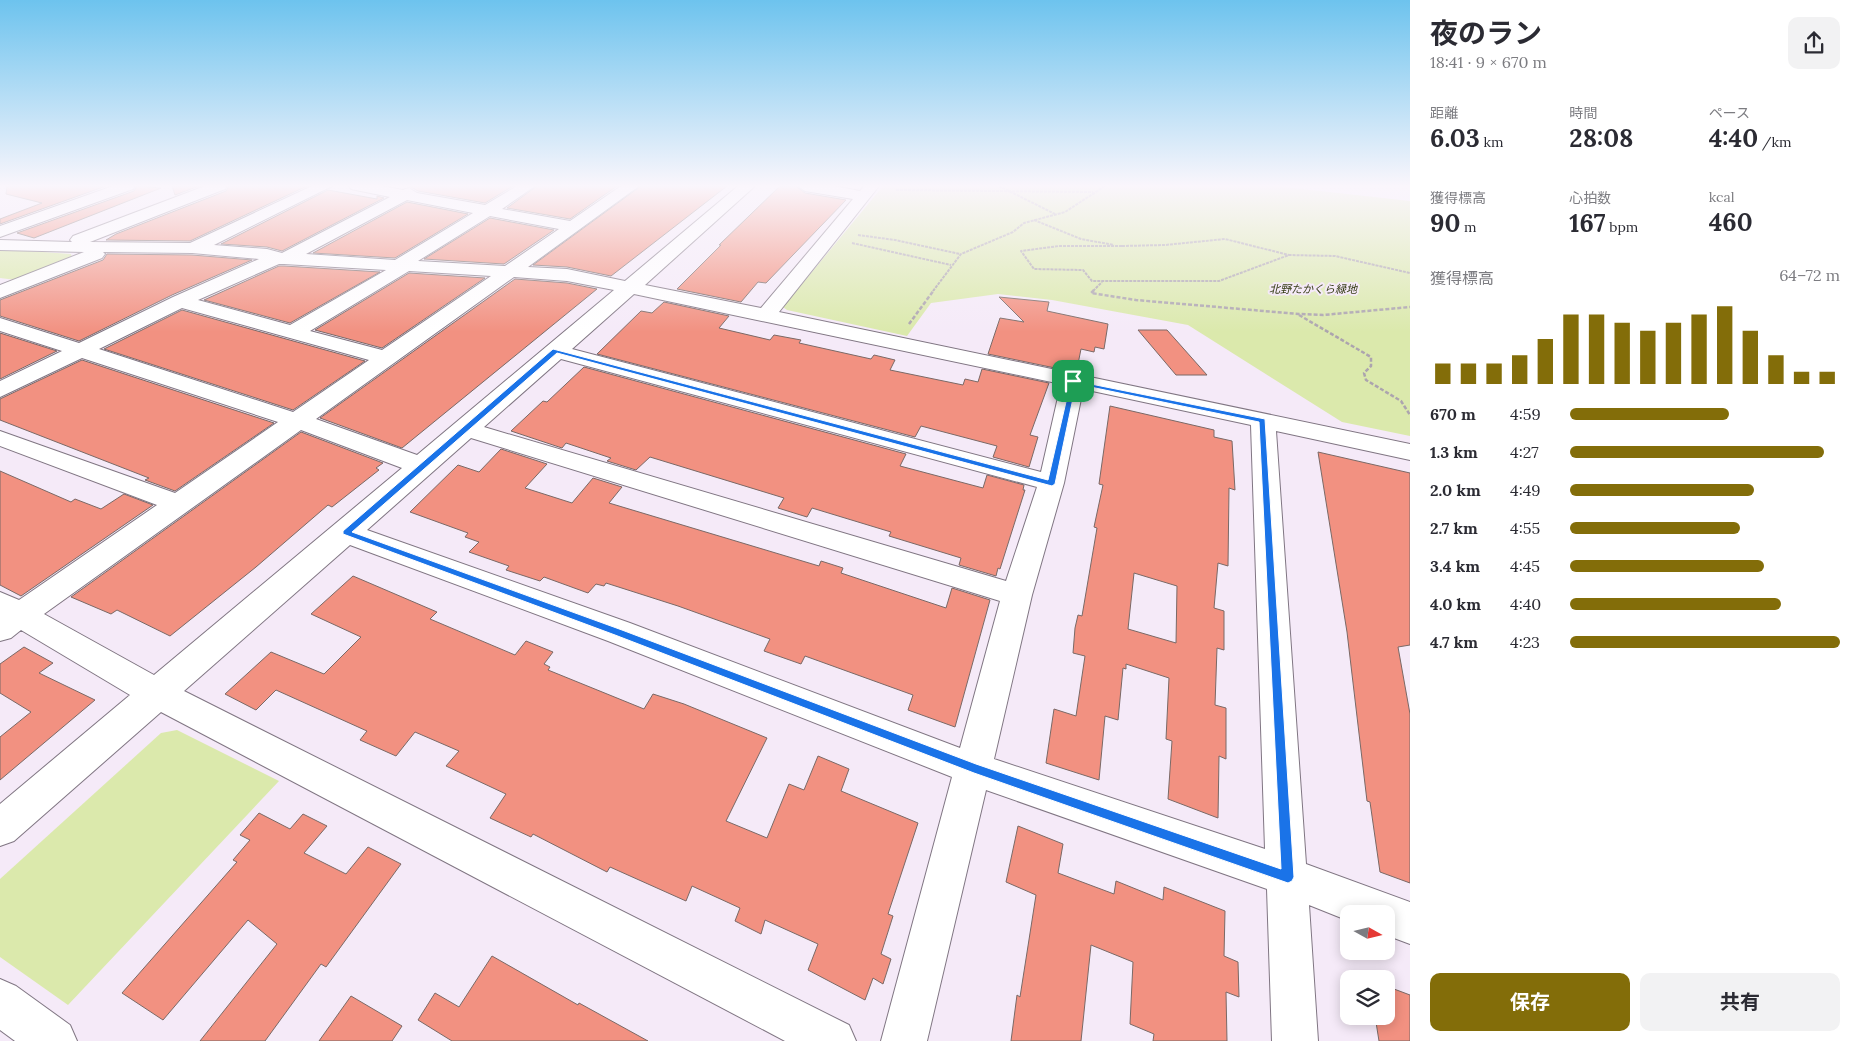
<!DOCTYPE html>
<html lang="ja">
<meta charset="utf-8">
<style>
body{margin:0;font-family:Lora,"Noto Sans JP",serif;background:#f2f2f3;color:#2b2b33;height:100vh;display:flex;flex-direction:column;font-size:19px;white-space:nowrap}
*{box-sizing:border-box;margin:0}
p{font-size:16px;color:#7c7c81}
.icon{flex:none;width:28px;height:28px;fill:none;stroke:currentColor;stroke-width:2;stroke-linecap:round;stroke-linejoin:round}
.map{position:relative;flex:1;overflow:hidden}
.panel{display:flex;flex-direction:column;background:#fff;width:450px}
.panel>*{flex:none}
.needle{width:32px;rotate:98deg}
.controls{position:absolute;left:1340px;top:905px;display:grid;gap:10px}
.controls a{display:grid;place-items:center;width:55px;height:55px;border-radius:10px;background:#fff;box-shadow:0 2px 12px #0003;font-size:25px}
.pin{position:absolute;display:grid;place-items:center;width:42px;height:42px;color:#fff;margin:-21px;border-radius:10px;box-shadow:0 2px 8px #0006}
.round{display:grid;place-items:center;flex:none;width:52px;height:52px;border-radius:10px;background:#f2f2f3}
.headline{display:flex;align-items:center;justify-content:space-between;height:85px;padding:0 20px}
h1{font-size:28px;font-weight:700;line-height:38px}
.metrics{display:grid;grid-template-columns:repeat(3,1fr);gap:8px;height:85px;padding:5px 20px}
.metrics div{display:grid;align-content:center}
.metrics b{font-size:25px;font-weight:700}
.metrics small{font-size:14px;font-weight:400}
.metrics p{font-size:14px}
.chart{height:140px;padding:10px 20px}
.chart p{display:flex;justify-content:space-between}
.chart svg{width:100%;height:90px;margin-top:5px;stroke:#836d09;stroke-width:6}
.cta{display:flex;gap:10px;margin-top:auto;padding:10px 20px}
.cta a{flex:1;height:58px;border-radius:10px;background:#836d09;color:#fff;font-size:20px;font-weight:700;line-height:58px;text-align:center}
.cta a+a{background:#f2f2f3;color:#2b2b33}
ul{padding:0 20px;list-style:none;font-size:16px}
li{display:grid;grid-template-columns:80px 60px 1fr;align-items:center;height:38px}
li i{height:12px;border-radius:6px;background:#836d09}
main{display:flex;flex:1;min-height:0}
.map>svg:first-child{display:block}
</style>
<main>
<div class="map">
<svg width="1410" height="1041" viewBox="0 0 1410 1041">
<rect width="100%" height="100%" fill="#f5eaf8"/>
<g fill="#dbe9ac">
<path d="M 883,186 L 1275,186 L 1410,201 L 1410,436 L 1342,422 L 1188,325 L 1052,300 L 998,294 L 931,303 L 907,336 L 787,310 L 783,307 Z"/>
<path d="M 0,249 L 71,254 L 72,258 L 16,280 L 0,278 Z"/>
<path d="M 177,730 L 279,781 L 68,1005 L 0,957 L 0,879 L 161,733 Z"/>
</g>
<g fill="#f29181" stroke="#7a6966" fill-rule="evenodd">
<path d="M 7,186 L 106,186 L 0,224 L 0,219 L 42,203 L 6,194 Z"/>
<path d="M 137,186 L 161,188 L 34,238 L 17,233 L 134,191 Z"/>
<path d="M 172,186 L 199,186 L 175,195 Z"/>
<path d="M 229,186 L 307,186 L 190,241 L 106,240 L 116,234 L 226,191 Z"/>
<path d="M 409,186 L 513,186 L 485,203 L 418,191 Z"/>
<path d="M 537,186 L 617,186 L 570,219 L 507,208 Z"/>
<path d="M 641,186 L 727,186 L 611,276 L 567,267 L 533,265 Z"/>
<path d="M 780,186 L 796,186 L 805,193 L 846,200 L 766,283 L 758,282 L 741,302 L 677,289 L 721,245 L 719,245 Z"/>
<path d="M 328,190 L 377,199 L 377,196 L 384,198 L 282,251 L 267,247 L 221,244 Z"/>
<path d="M 407,202 L 468,214 L 395,258 L 313,253 Z"/>
<path d="M 490,218 L 554,230 L 504,264 L 424,259 Z"/>
<path d="M 107,254 L 192,255 L 252,260 L 172,295 L 79,341 L 0,316 L 0,300 L 103,260 Z"/>
<path d="M 279,266 L 284,266 L 380,272 L 290,323 L 204,300 Z"/>
<path d="M 409,273 L 485,278 L 382,348 L 315,330 Z"/>
<path d="M 515,279 L 567,283 L 597,289 L 402,448 L 320,418 Z"/>
<path d="M 999,297 L 1049,302 L 1047,311 L 1108,324 L 1104,349 L 1095,347 L 1094,352 L 1081,349 L 1077,369 L 1056,365 L 1055,368 L 988,354 L 1000,318 L 1024,322 Z"/>
<path d="M 664,302 L 729,316 L 719,328 L 770,340 L 774,335 L 801,340 L 799,343 L 871,359 L 874,355 L 895,360 L 890,370 L 963,385 L 965,379 L 978,382 L 982,369 L 1049,383 L 1030,435 L 1038,437 L 1029,467 L 993,457 L 997,446 L 921,426 L 915,437 L 597,354 L 641,311 L 652,313 Z"/>
<path d="M 182,310 L 365,361 L 293,410 L 104,349 Z"/>
<path d="M 1138,330 L 1167,330 L 1207,375 L 1176,375 Z"/>
<path d="M 0,333 L 57,351 L 0,379 Z"/>
<path d="M 82,360 L 274,423 L 175,491 L 145,480 L 149,478 L 0,420 L 0,399 Z"/>
<path d="M 584,367 L 906,454 L 900,466 L 983,488 L 987,475 L 1024,485 L 1023,490 L 1025,490 L 1000,569 L 998,568 L 996,576 L 959,565 L 961,558 L 889,536 L 891,532 L 812,508 L 807,517 L 778,508 L 784,498 L 650,457 L 636,470 L 607,461 L 611,458 L 566,443 L 562,448 L 511,431 L 543,401 L 547,402 Z"/>
<path d="M 1110,406 L 1214,430 L 1214,437 L 1232,441 L 1235,490 L 1229,488 L 1228,566 L 1218,563 L 1214,608 L 1224,611 L 1224,650 L 1217,648 L 1215,705 L 1226,708 L 1226,759 L 1219,756 L 1218,818 L 1168,799 L 1172,741 L 1166,739 L 1169,678 L 1126,664 L 1126,669 L 1123,668 L 1118,720 L 1105,716 L 1099,780 L 1046,763 L 1054,709 L 1076,716 L 1085,656 L 1073,653 L 1075,628 L 1078,615 L 1082,616 L 1097,528 L 1094,527 L 1103,485 L 1099,484 ZM 1134,573 L 1177,586 L 1176,643 L 1128,629 Z"/>
<path d="M 301,432 L 383,463 L 376,468 L 379,470 L 332,507 L 328,505 L 256,567 L 170,636 L 117,610 L 111,614 L 71,597 Z"/>
<path d="M 501,449 L 547,464 L 525,488 L 572,503 L 593,478 L 622,487 L 609,503 L 819,566 L 821,561 L 843,568 L 841,573 L 946,608 L 952,588 L 990,600 L 955,727 L 908,710 L 913,695 L 805,656 L 801,664 L 764,651 L 770,639 L 678,606 L 606,583 L 604,586 L 596,584 L 588,593 L 544,577 L 540,581 L 506,570 L 509,566 L 469,552 L 479,542 L 465,537 L 468,533 L 410,512 L 458,465 L 479,472 Z"/>
<path d="M 1318,452 L 1410,473 L 1410,645 L 1398,647 L 1410,714 L 1410,883 L 1380,872 L 1370,802 L 1367,801 L 1347,632 Z"/>
<path d="M 0,471 L 71,502 L 75,499 L 101,509 L 124,494 L 153,505 L 21,596 L 0,585 Z"/>
<path d="M 353,576 L 437,612 L 430,619 L 515,655 L 526,641 L 553,652 L 544,664 L 550,667 L 548,670 L 644,709 L 653,694 L 684,704 L 767,738 L 726,821 L 767,838 L 789,784 L 804,790 L 818,756 L 849,769 L 841,791 L 918,823 L 888,914 L 893,916 L 881,954 L 891,959 L 883,984 L 873,978 L 865,1000 L 808,970 L 818,944 L 765,920 L 761,934 L 735,921 L 740,908 L 692,886 L 686,901 L 610,867 L 607,872 L 533,834 L 531,837 L 490,818 L 506,794 L 446,766 L 459,751 L 415,732 L 396,756 L 360,740 L 367,731 L 276,690 L 256,710 L 225,694 L 271,652 L 324,674 L 361,637 L 311,614 Z"/>
<path d="M 24,647 L 53,663 L 39,673 L 95,700 L 0,780 L 0,737 L 31,712 L 0,693 L 0,664 Z"/>
<path d="M 259,813 L 290,829 L 303,814 L 327,826 L 304,853 L 346,874 L 368,847 L 401,864 L 326,967 L 321,964 L 265,1041 L 200,1041 L 277,944 L 248,920 L 163,1020 L 122,993 L 237,862 L 233,860 L 250,840 L 240,835 Z"/>
<path d="M 1018,826 L 1063,844 L 1058,873 L 1114,894 L 1116,881 L 1163,900 L 1164,887 L 1225,911 L 1224,956 L 1238,962 L 1239,997 L 1226,992 L 1227,1041 L 1153,1041 L 1154,1034 L 1130,1024 L 1133,962 L 1091,945 L 1081,1041 L 1011,1041 L 1017,995 L 1020,997 L 1036,895 L 1006,882 Z"/>
<path d="M 492,956 L 578,1005 L 579,1003 L 648,1041 L 452,1041 L 418,1020 L 435,993 L 459,1007 Z"/>
<path d="M 1386,986 L 1410,995 L 1410,1041 L 1379,1041 L 1375,1016 L 1386,1016 Z"/>
<path d="M 351,996 L 402,1026 L 392,1041 L 319,1041 Z"/>
</g>
<g fill="none" stroke-linecap="round" stroke-linejoin="round">
<defs>
<g id="minor">
<path d="M 113,186 L 135,186 L 133,189 L 0,237 L 0,226 Z"/>
<path d="M 205,186 L 227,186 L 225,189 L 90,242 L 190,243 L 312,186 L 332,186 L 214,245 L 267,249 L 282,253 L 390,197 L 351,189 L 349,186 L 382,186 L 403,190 L 409,188 L 417,193 L 485,205 L 517,186 L 535,186 L 502,209 L 570,221 L 621,186 L 639,186 L 528,267 L 567,269 L 625,281 L 738,186 L 755,186 L 645,285 L 761,308 L 853,199 L 805,191 L 798,186 L 834,186 L 860,191 L 864,186 L 879,186 L 779,312 L 1410,444 L 1410,460 L 1276,431 L 1306,864 L 1410,902 L 1410,944 L 1386,935 L 1386,914 L 1349,914 L 1349,921 L 1309,905 L 1318,1041 L 1272,1041 L 1267,889 L 986,790 L 927,1041 L 881,1041 L 952,777 L 608,641 L 350,545 L 184,691 L 849,1025 L 856,1041 L 785,1041 L 161,712 L 14,841 L 0,846 L 0,804 L 130,695 L 21,630 L 11,638 L 0,641 L 0,592 L 19,600 L 157,505 L 0,446 L 0,431 L 175,493 L 278,422 L 82,358 L 0,397 L 0,381 L 62,351 L 0,331 L 0,318 L 79,343 L 173,297 L 259,259 L 192,253 L 103,252 L 105,254 L 102,258 L 0,298 L 0,285 L 84,252 L 0,250 L 0,240 L 72,242 L 70,240 L 73,236 ZM 407,200 L 473,213 L 395,260 L 306,254 ZM 490,216 L 559,229 L 505,266 L 418,261 ZM 279,264 L 284,264 L 386,270 L 290,325 L 198,300 ZM 409,271 L 491,276 L 382,350 L 310,331 ZM 514,277 L 567,281 L 614,290 L 417,455 L 316,419 ZM 634,294 L 1061,384 L 1041,472 L 572,349 ZM 182,308 L 369,360 L 293,412 L 99,349 ZM 561,359 L 1037,487 L 1006,581 L 484,427 ZM 1083,389 L 1251,425 L 1265,849 L 994,759 L 1032,595 L 1064,483 ZM 301,430 L 402,468 L 154,675 L 44,614 ZM 471,438 L 1000,601 L 960,748 L 630,623 L 367,530 Z"/>
<path d="M 0,979 L 16,986 L 70,1025 L 77,1041 L 15,1041 L 0,1030 Z"/>
</g>
</defs>
<use href="#minor" stroke="#807683" stroke-width="2"/>
<g stroke="#aca4ae" stroke-width="2" stroke-dasharray="3 1" stroke-linecap="butt">
<path d="M 999,186 L 1055,214"/>
<path d="M 896,190 L 1093,192"/>
<path d="M 1034,220 L 1081,239 L 1114,245"/>
<path d="M 858,235 L 895,240 L 960,254"/>
<path d="M 852,243 L 951,265"/>
<path d="M 1122,246 L 1059,246 L 1021,251 L 1034,269 L 1083,270 L 1092,281 L 1219,281 L 1289,255 L 1335,256 L 1410,273"/>
<path d="M 1122,246 L 1165,245 L 1225,239 L 1289,255"/>
<path d="M 933,291 L 961,254 L 1013,232 L 1024,223 L 1065,212 L 1105,186"/>
<path d="M 1093,291 L 1102,282"/>
</g>
<g stroke="#aca4ae" stroke-width="2.5" stroke-dasharray="4 2" stroke-linecap="butt">
<path d="M 1094,290 L 1091,293 L 1136,300 L 1299,314 L 1323,315 L 1410,307"/>
<path d="M 1299,315 L 1371,357 L 1371,366 L 1364,373 L 1366,380 L 1401,401 L 1410,415"/>
<path d="M 909,324 L 934,290"/>
</g>
<use href="#minor" fill="#fff" fill-rule="evenodd"/>
</g>
<linearGradient id="sky" x2="0" y2="1"><stop stop-color="#6dc3ee"/><stop offset="0.56" stop-color="#faf6fc"/><stop offset="1" stop-color="#faf6fc" stop-opacity="0"/></linearGradient>
<rect width="1410" height="332" fill="url(#sky)"/>
<path fill="#1a73e8" stroke="#fff" fill-rule="evenodd" d="M 553,349 L 1048,480 L 1071,380 L 1265,419 L 1294,877 L 1292,881 L 1288,883 L 974,773 L 615,635 L 343,534 L 343,531 ZM 557,353 L 1052,486 L 1055,484 L 1076,384 L 1259,422 L 1281,869 L 976,764 L 622,630 L 352,532 Z"/>
<g text-anchor="middle" dominant-baseline="central" stroke-width="4" stroke-linejoin="round" paint-order="stroke">
<g font-size="11" font-style="italic" fill="#343b14" stroke="#f5eaf8">
<text x="1313" y="289">北野たかくら緑地</text>
</g>
</g>
</svg>
<div class="controls">
<a><svg class="needle" viewBox="-14 -14 28 28"><path d="M0-13l5 13h-10z" fill="#e53935"/><path d="M0 13l5-13h-10z" fill="#7c7c81"/></svg></a>
<a><svg class="icon" aria-label="layers" viewBox="0 0 24 24"><path d="M12 4l9 5-9 5-9-5zM3 14l9 5 9-5"/></svg></a>
</div>
<div class="pin" style="left:1073px;top:381px;background:#1e9e55"><svg class="icon" aria-label="arrive" viewBox="0 0 24 24"><path d="M6 21V4h12l-3 4 3 4H6"/></svg></div>
</div>
<section class="panel">
<div class="headline"><div><h1>夜のラン</h1><p>18:41 · 9 × 670 m</p></div><a class="round"><svg class="icon" aria-label="share" viewBox="0 0 24 24"><path d="M12 15V3M7 8l5-5 5 5M5 13v7h14v-7"/></svg></a></div>
<div class="metrics">
<div><p>距離</p><b>6.03<small> km</small></b></div>
<div><p>時間</p><b>28:08</b></div>
<div><p>ペース</p><b>4:40<small> /km</small></b></div>
</div>
<div class="metrics">
<div><p>獲得標高</p><b>90<small> m</small></b></div>
<div><p>心拍数</p><b>167<small> bpm</small></b></div>
<div><p>kcal</p><b>460</b></div>
</div>
<div class="chart"><p><span>獲得標高</span>64–72 m</p>
<svg viewBox="0 0 160 44" preserveAspectRatio="none"><path d="M5 44V34M15 44V34M25 44V34M35 44V30M45 44V22M55 44V10M65 44V10M75 44V14M85 44V18M95 44V14M105 44V10M115 44V6M125 44V18M135 44V30M145 44V38M155 44V38"/></svg>
</div>
<ul>
<li><b>670 m</b>4:59<i style="width:59%"></i></li>
<li><b>1.3 km</b>4:27<i style="width:94%"></i></li>
<li><b>2.0 km</b>4:49<i style="width:68%"></i></li>
<li><b>2.7 km</b>4:55<i style="width:63%"></i></li>
<li><b>3.4 km</b>4:45<i style="width:72%"></i></li>
<li><b>4.0 km</b>4:40<i style="width:78%"></i></li>
<li><b>4.7 km</b>4:23<i style="width:100%"></i></li>
</ul>
<div class="cta"><a>保存</a><a>共有</a></div>
</section>
</main>
